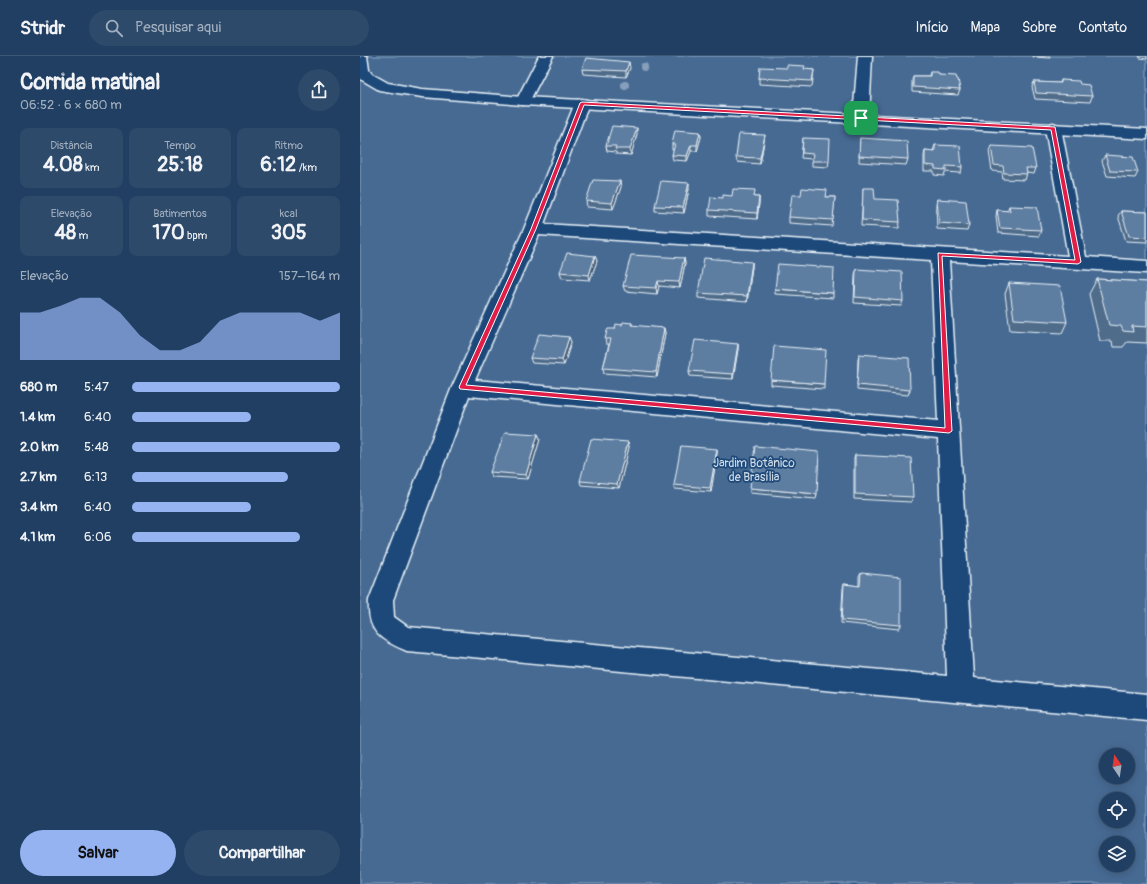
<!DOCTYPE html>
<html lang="pt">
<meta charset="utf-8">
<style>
body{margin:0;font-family:Pangolin,sans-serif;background:#2d4a6b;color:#f1f3f6;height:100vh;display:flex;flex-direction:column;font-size:15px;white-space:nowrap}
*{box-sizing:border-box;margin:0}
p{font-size:13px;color:#a2afbe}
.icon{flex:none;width:22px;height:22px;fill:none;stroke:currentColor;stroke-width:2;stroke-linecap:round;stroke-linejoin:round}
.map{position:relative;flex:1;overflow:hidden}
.panel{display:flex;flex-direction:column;background:#203f62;width:360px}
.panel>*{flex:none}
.needle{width:26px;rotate:347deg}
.fabs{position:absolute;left:739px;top:692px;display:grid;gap:8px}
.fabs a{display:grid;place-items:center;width:36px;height:36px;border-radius:50%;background:#203f62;box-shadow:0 2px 10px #0003,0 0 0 1px #3d5877;font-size:20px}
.pin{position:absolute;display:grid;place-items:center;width:34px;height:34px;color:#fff;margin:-17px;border-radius:8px;box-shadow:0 2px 6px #0006}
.round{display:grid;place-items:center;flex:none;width:42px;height:42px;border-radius:21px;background:#2d4a6b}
.summary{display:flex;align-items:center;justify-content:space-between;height:68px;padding:0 20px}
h1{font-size:22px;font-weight:700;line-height:30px}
.metrics{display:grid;grid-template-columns:repeat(3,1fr);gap:6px;height:68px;padding:4px 20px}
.metrics div{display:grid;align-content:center;border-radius:8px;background:#2d4a6b;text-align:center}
.metrics b{font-size:20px;font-weight:700}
.metrics small{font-size:11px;font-weight:400}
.metrics p{font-size:11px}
.chart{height:112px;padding:8px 20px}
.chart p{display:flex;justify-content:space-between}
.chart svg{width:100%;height:72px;margin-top:4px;fill:#95b2f1;opacity:.7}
.action{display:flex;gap:8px;margin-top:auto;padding:8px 20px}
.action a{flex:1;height:46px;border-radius:24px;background:#95b2f1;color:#111;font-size:16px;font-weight:700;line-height:46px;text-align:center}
.action a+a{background:#2d4a6b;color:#f1f3f6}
ul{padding:0 20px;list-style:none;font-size:13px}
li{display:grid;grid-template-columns:64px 48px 1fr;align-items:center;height:30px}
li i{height:10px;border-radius:5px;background:#95b2f1}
header{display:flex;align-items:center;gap:24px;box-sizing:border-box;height:56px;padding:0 20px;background:#203f62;border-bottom:1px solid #3d5877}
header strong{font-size:19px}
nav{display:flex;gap:22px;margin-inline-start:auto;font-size:14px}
.search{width:280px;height:36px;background:#2d4a6b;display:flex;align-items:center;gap:10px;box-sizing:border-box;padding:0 14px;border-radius:22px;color:#a2afbe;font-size:15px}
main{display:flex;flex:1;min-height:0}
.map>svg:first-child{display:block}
</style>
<header>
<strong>Stridr</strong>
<div class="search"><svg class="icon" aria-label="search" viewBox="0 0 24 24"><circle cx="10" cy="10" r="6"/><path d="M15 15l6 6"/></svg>Pesquisar aqui</div>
<nav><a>Início</a><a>Mapa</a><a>Sobre</a><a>Contato</a></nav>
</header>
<main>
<section class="panel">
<div class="summary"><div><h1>Corrida matinal</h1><p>06:52 · 6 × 680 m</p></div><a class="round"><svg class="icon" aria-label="share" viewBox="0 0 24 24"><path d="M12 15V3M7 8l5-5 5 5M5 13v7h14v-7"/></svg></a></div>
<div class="metrics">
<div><p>Distância</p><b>4.08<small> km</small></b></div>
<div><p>Tempo</p><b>25:18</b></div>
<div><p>Ritmo</p><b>6:12<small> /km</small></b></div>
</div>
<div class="metrics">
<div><p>Elevação</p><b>48<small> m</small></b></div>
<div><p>Batimentos</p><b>170<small> bpm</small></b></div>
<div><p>kcal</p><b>305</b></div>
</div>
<div class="chart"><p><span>Elevação</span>157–164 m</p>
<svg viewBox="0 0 160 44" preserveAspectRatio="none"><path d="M0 44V15L10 15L20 11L30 6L40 6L50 15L60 29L70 38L80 38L90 33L100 20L110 15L120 15L130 15L140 15L150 20L160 15V44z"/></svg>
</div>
<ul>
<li><b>680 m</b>5:47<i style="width:100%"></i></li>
<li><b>1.4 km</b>6:40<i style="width:57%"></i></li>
<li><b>2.0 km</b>5:48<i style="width:100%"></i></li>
<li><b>2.7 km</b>6:13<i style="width:75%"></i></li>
<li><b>3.4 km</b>6:40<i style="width:57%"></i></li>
<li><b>4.1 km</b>6:06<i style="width:81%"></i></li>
</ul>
<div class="action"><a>Salvar</a><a>Compartilhar</a></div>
</section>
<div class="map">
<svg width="787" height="828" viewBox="0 0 787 828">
<rect width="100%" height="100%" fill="#2b5482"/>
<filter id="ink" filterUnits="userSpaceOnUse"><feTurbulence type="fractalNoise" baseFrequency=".025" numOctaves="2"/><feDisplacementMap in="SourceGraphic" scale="8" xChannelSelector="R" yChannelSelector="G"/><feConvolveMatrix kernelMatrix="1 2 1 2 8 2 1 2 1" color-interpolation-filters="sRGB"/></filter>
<g filter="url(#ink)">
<path fill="#476b93" stroke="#98aec6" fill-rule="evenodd" d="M 0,0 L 787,0 L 787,828 L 0,828 ZM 746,699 L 768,699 L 768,721 L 746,721 ZM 746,743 L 768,743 L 768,765 L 746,765 ZM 746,787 L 768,787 L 768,809 L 746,809 Z"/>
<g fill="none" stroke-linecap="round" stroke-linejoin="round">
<defs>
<g id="street">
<path d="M 179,0 L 193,0 L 168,48 L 163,49 L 158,48 L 156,45 Z"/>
<path d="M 498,0 L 512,0 L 509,62 L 506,65 L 501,67 L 496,65 L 493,62 Z"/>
<path d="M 222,43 L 227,44 L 229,47 L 184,168 L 708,200 L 685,72 L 688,69 L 693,67 L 698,69 L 701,72 L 726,201 L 787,205 L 787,217 L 589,205 L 614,622 L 787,638 L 787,664 L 47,595 C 20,584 7,576 9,544 L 92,331 L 164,173 L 215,47 L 217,44 ZM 179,179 L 571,204 L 578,365 L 115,324 ZM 109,340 L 578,383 L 587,620 L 48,571 L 34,561 L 33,544 Z"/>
</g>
<path id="secondary" d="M 0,0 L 7,0 L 9,14 L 12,18 L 28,27 L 62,33 L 163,41 L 787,73 L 787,83 L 163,49 L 62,41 L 19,34 L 2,24 L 0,22 Z"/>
</defs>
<use href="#street" stroke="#e8f1f8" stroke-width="3"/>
<use href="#secondary" stroke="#e8f1f8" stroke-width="3"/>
<use href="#street" fill="#1f4a7a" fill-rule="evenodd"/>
<use href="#secondary" fill="#1f4a7a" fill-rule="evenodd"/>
</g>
<g fill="#869fbb">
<circle cx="284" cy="11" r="4"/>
<circle cx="265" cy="29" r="4"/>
</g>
<g fill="#506c8a" stroke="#e8f1f8">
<path d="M 673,0 L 690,0 L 690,2 L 673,1 Z"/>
<path d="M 779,0 L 787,0 L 787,3 L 780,2 Z"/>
<path d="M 270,12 L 266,21 L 223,18 L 222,13 Z"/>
<path d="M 444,13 L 454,14 L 452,31 L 399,28 L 399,22 Z"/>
<path d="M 570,16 L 579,19 L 597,23 L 600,34 L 598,39 L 552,36 L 552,25 L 553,20 L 569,20 Z"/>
<path d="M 701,24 L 720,28 L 732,40 L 730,46 L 675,43 L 672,31 L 674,26 L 700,27 Z"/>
<path d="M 340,76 L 341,81 L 337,95 L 331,95 L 327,105 L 313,104 L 312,99 L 314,94 L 312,94 L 312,88 Z"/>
<path d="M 277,78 L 271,99 L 256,98 L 256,96 L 247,95 L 246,90 Z"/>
<path d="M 443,82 L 469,105 L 468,111 L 452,110 L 452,103 L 441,102 Z"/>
<path d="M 500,82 L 548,103 L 546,109 L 499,106 Z"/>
<path d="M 404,85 L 400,108 L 377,106 L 376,101 Z"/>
<path d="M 575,89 L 602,111 L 601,117 L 585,116 L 584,120 L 574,119 L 574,115 L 564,115 L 564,100 L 565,94 L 573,95 Z"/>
<path d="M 631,90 L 676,112 L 674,118 L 667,117 L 665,124 L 643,123 L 642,116 L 632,115 L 629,95 Z"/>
<path d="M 745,99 L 778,116 L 775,122 L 747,120 L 742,105 Z"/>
<path d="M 261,131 L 253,153 L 227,151 L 226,145 Z"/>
<path d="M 503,132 L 540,166 L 539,172 L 501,170 L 503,137 Z"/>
<path d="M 329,133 L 324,157 L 295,155 L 295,150 Z"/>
<path d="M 395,141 L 399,141 L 399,147 L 397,163 L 349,160 L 349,154 Z"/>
<path d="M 466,141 L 475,141 L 472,170 L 429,167 L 429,161 Z"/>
<path d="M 577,143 L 609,169 L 607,175 L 577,173 L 576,149 Z"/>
<path d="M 649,150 L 681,174 L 679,180 L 638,177 L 636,160 L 637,154 L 647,155 Z"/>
<path d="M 761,155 L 787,156 L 787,186 L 766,185 L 758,160 Z"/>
<path d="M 235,200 L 237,205 L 230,224 L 202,222 L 200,216 Z"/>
<path d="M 324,202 L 325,207 L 320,232 L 299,230 L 297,238 L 265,235 L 263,230 Z"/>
<path d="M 392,206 L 392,211 L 387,246 L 338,242 L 338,237 Z"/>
<path d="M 496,213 L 543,245 L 541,250 L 494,247 L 495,219 Z"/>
<path d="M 737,223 L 787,226 L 787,287 L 767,286 L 763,291 L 753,291 L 752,285 L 740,285 L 729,238 Z"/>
<path d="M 649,227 L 707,266 L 702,277 L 650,274 L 645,238 Z"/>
<path d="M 415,233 L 473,237 L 473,242 L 415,238 Z"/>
<path d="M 272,267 L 272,270 L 304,272 L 305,277 L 297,321 L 244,317 L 243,312 L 249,288 L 246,288 L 245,283 L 255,273 L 262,269 Z"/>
<path d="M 209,281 L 211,286 L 204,309 L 172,307 L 170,302 Z"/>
<path d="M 378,288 L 378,293 L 373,323 L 330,320 L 329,315 Z"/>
<path d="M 499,298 L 550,334 L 548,339 L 497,334 L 498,303 Z"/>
<path d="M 411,324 L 464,328 L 464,333 L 411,329 Z"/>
<path d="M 178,378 L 180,383 L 168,423 L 132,421 L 130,416 Z"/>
<path d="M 268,386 L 269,391 L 259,432 L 221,429 L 220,425 Z"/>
<path d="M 357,393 L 357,397 L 351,436 L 315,433 L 314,429 Z"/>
<path d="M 495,399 L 553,441 L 551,446 L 494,443 L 494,403 Z"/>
<path d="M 390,432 L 457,438 L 456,443 L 390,437 Z"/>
<path d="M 501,517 L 541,569 L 539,573 L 481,567 L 483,532 L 484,528 L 499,530 L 499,521 Z"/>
</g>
<g fill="#415871" stroke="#e8f1f8">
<path d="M 269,6 L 270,12 L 266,21 L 266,15 Z"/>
<path d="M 277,72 L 277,78 L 271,99 L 270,93 Z"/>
<path d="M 340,76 L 341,81 L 337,95 L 337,89 Z"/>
<path d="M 405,79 L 404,85 L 400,108 L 400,102 Z"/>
<path d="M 331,89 L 331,95 L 327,105 L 327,100 Z"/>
<path d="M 260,125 L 261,131 L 253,153 L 252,147 Z"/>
<path d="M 329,127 L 329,133 L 324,157 L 323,151 Z"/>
<path d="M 399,141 L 399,147 L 397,163 L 397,157 Z"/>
<path d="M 235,200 L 237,205 L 230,224 L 229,219 Z"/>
<path d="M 324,202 L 325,207 L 320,232 L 319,226 Z"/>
<path d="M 392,206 L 392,211 L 387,246 L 387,240 Z"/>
<path d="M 298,225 L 299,230 L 297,238 L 296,232 Z"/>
<path d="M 304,272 L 305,277 L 297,321 L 296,316 Z"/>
<path d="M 209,281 L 211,286 L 204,309 L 202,304 Z"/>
<path d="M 378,288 L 378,293 L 373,323 L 373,318 Z"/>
<path d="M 178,378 L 180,383 L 168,423 L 166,419 Z"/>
<path d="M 268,386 L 269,391 L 259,432 L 257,428 Z"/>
<path d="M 357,393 L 357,397 L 351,436 L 350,432 Z"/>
</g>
<g fill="#5d7da1" stroke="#e8f1f8">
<path d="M 226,2 L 269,6 L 266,15 L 222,13 Z"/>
<path d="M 427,9 L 445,10 L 444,13 L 454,14 L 452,25 L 399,22 L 400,11 L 427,12 Z"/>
<path d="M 570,16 L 578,16 L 579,19 L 596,20 L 597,23 L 598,23 L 600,34 L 553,31 L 553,20 L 570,20 Z"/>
<path d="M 701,24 L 719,25 L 720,28 L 729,29 L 732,40 L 676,37 L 674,26 L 701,27 Z"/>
<path d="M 252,70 L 277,72 L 270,93 L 255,93 L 256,90 L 246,90 Z"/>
<path d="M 315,74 L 340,76 L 337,89 L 331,89 L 327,100 L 312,99 L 315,88 L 312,88 Z"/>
<path d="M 379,78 L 405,79 L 400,102 L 376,101 Z"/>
<path d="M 443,82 L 470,83 L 469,105 L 452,105 L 453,98 L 442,97 Z"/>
<path d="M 500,82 L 547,85 L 548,103 L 499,100 Z"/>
<path d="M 575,89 L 600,90 L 602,111 L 586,110 L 586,114 L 575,113 L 575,110 L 565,109 L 565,94 L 575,95 Z"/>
<path d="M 631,90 L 672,92 L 676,112 L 666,112 L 667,118 L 644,117 L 643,110 L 634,109 Z"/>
<path d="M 745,99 L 773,101 L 778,116 L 750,115 Z"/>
<path d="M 233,124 L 260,125 L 252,147 L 226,145 Z"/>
<path d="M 301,125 L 329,127 L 323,151 L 295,150 Z"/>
<path d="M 442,132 L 467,134 L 466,141 L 475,141 L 473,164 L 429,161 L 432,139 L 441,139 Z"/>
<path d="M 503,132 L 514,132 L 515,143 L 538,144 L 540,166 L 502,164 Z"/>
<path d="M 373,133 L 395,134 L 394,141 L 399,141 L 397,157 L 349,154 L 351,141 L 363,142 L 363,139 L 372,140 Z"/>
<path d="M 577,143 L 606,145 L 609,169 L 579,167 Z"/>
<path d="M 649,150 L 677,151 L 681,174 L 640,172 L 637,154 L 650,155 Z"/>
<path d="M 761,155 L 787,156 L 787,181 L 769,180 Z"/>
<path d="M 207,197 L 235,200 L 229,219 L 200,216 Z"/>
<path d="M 271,199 L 324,202 L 319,226 L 298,225 L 296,232 L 263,230 Z"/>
<path d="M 344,202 L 392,206 L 387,240 L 338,237 Z"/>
<path d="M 418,208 L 474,212 L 473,237 L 415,233 Z"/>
<path d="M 496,213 L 542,216 L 543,245 L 495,241 Z"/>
<path d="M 737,223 L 787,226 L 787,271 L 772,270 L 773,276 L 763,275 L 761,270 L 749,269 Z"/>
<path d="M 649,227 L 700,230 L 707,266 L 654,263 Z"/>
<path d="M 263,266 L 272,267 L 271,269 L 304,272 L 296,316 L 243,312 L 251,283 L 245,283 L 247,275 L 248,273 L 255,273 L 256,268 L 262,269 Z"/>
<path d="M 179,278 L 209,281 L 202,304 L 170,302 Z"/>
<path d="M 335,284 L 378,288 L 373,318 L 329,315 Z"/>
<path d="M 414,290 L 466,294 L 464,328 L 411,324 Z"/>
<path d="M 499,298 L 549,302 L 550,334 L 497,329 Z"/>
<path d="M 145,376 L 178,378 L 166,419 L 130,416 Z"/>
<path d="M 231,383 L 268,386 L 257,428 L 220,425 Z"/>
<path d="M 321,390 L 357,393 L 350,432 L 314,429 Z"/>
<path d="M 395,390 L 459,396 L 457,438 L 390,432 Z"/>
<path d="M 495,399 L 551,402 L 553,441 L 495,438 Z"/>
<path d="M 501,517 L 541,521 L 541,569 L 482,564 L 484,528 L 500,530 Z"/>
</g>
</g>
<path fill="#e11d48" stroke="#fff" fill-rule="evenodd" d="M 222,46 L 695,71 L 721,206 L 718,208 L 582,200 L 592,375 L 589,377 L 100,333 L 99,331 L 171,173 L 220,47 ZM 224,49 L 691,74 L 715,204 L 578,197 L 585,372 L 106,329 L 176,173 Z"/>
<g text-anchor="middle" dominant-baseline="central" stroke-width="3.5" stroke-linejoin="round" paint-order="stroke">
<g font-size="12" fill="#d0dde9" stroke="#1f4a7a">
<text x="394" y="407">Jardim Botânico<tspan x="394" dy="14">de Brasília</tspan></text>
</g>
</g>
</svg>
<div class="fabs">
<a><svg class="needle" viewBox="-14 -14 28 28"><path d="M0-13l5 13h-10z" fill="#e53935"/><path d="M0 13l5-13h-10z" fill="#a2afbe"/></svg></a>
<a><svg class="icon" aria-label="locate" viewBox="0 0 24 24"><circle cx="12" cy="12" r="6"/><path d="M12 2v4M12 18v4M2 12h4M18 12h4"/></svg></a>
<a><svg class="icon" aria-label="layers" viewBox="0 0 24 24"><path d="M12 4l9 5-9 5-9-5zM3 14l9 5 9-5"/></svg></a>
</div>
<div class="pin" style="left:501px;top:62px;background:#1e9e55"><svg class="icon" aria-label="arrive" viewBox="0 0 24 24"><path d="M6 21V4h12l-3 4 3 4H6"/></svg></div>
</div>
</main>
